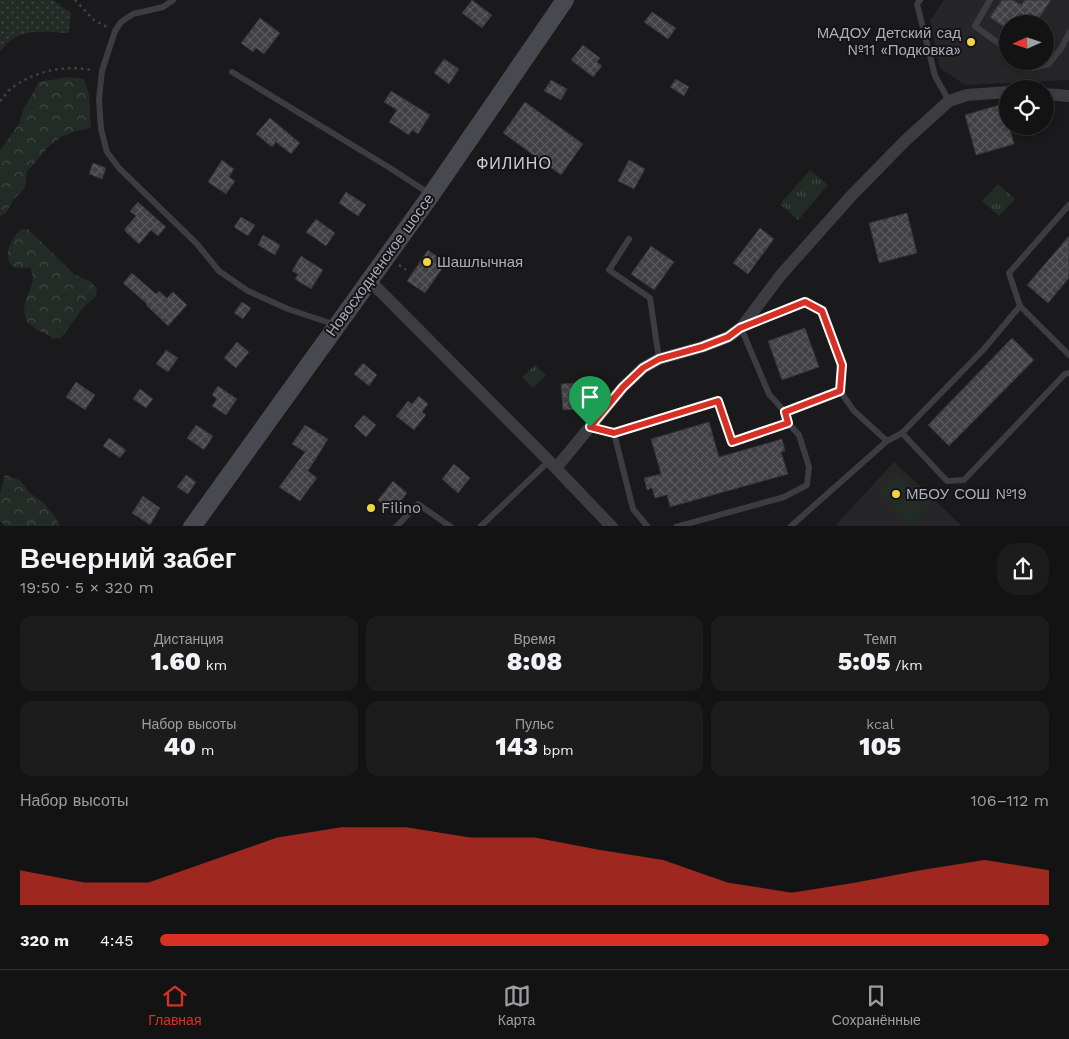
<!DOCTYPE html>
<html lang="ru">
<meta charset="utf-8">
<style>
body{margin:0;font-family:"Work Sans",sans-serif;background:#1d1c1d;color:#f1f3f6;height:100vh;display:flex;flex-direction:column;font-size:19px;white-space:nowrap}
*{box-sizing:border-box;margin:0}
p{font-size:16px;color:#9d9ea0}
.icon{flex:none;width:28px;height:28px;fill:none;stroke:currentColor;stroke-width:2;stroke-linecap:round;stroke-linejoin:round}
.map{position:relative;height:526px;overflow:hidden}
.sheet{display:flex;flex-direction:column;background:#141314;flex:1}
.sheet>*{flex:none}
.needle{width:32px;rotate:267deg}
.tools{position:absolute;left:999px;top:15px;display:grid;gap:10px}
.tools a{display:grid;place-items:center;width:55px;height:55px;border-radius:50%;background:#141314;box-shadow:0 2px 8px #0003,0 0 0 1px #333234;font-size:25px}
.pin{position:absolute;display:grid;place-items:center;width:42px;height:42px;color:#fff;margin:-51px -21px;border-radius:50% 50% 50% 0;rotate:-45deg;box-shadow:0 0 5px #0007}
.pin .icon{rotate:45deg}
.round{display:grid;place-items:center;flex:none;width:52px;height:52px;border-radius:20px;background:#1d1c1d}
.headline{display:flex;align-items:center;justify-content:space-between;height:85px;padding:0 20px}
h1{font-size:28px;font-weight:800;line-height:38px}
.figures{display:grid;grid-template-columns:repeat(3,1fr);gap:8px;height:85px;padding:5px 20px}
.figures div{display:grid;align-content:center;border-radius:12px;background:#1d1c1d;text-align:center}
.figures b{font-size:25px;font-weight:800}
.figures small{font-size:14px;font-weight:400}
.figures p{font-size:14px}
.chart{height:140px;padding:10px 20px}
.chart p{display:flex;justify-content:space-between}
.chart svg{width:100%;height:90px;margin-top:5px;fill:#d93025;opacity:.7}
ul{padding:0 20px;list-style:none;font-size:16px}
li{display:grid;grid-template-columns:80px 60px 1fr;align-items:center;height:38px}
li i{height:12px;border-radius:6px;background:#d93025}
.dock{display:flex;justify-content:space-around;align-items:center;height:70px;border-top:1px solid #333234;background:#141314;font-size:14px;color:#9d9ea0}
.dock a{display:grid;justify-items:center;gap:2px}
.dock .on{color:#d93025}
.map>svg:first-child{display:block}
</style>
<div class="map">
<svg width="1069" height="527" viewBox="0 0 1069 527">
<defs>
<pattern id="grass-dots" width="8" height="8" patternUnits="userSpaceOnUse" patternTransform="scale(1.25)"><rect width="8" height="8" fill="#232b26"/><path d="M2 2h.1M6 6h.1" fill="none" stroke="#404744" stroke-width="1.8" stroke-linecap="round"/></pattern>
<pattern id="forest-crowns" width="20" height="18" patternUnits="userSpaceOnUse" patternTransform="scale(1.25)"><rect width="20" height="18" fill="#232b26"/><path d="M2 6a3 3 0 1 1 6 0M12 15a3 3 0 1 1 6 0" fill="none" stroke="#404744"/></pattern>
<pattern id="park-tufts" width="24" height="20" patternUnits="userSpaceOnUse" patternTransform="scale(1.25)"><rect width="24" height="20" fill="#232b26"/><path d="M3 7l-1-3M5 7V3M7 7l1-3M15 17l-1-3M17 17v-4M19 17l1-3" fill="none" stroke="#404744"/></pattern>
<pattern id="building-cross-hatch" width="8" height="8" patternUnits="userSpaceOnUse" patternTransform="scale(1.25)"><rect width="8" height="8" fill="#414145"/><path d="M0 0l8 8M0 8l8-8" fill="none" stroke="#5a5a5e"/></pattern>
</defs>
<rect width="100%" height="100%" fill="#1a191b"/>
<g fill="#262528" fill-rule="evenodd">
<path d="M 944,0 L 1069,0 L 1069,80 L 965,85 L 940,68 L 930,20 ZM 1008,24 L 1045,24 L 1045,61 L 1008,61 Z"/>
<path d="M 894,462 L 962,526 L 834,527 Z"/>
</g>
<path fill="url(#grass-dots)" d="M 0,0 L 53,0 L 71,13 L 69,33 C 41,32 18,26 0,52 Z"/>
<g fill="url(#forest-crowns)">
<path d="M 69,77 L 84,79 L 89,95 L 91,128 L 76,131 L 61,137 L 48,147 L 27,172 L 25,188 L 14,199 L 6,213 L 0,216 L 0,150 L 19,124 L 23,110 L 39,82 Z"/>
<path d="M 21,229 L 28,229 L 74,274 L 91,282 L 97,289 L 96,296 L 83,308 L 61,338 L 53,339 C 46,333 31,329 27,321 C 16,299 41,287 30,268 C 25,268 18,269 14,267 C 0,259 12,237 21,229 Z"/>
<path d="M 5,475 L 20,480 L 30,493 L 43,502 L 53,514 L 60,526 L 5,526 L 0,521 L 0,494 Z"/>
</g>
<g fill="url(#park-tufts)">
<path d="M 810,170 L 828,185 L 798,220 L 780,204 Z"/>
<path d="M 998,184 L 1015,199 L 999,216 L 982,201 Z"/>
<path d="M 535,365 L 546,375 L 533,388 L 522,377 Z"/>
</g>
<path fill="#232b26" d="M 897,472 L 931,504 L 911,524 L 878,492 Z"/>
<g fill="url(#building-cross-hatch)" stroke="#343337">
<path d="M 472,0 L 492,15 L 482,28 L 462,13 Z"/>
<path d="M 1002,0 L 1013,0 L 1021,5 L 1025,0 L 1051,0 L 1035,24 L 1008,24 L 1008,30 L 990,17 Z"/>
<path d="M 652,12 L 676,28 L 668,39 L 644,22 Z"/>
<path d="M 260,18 L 280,33 L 264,54 L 256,48 L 253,52 L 241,43 Z"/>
<path d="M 583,45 L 600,58 L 597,62 L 602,66 L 593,77 L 571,60 Z"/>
<path d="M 444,59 L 459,69 L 449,84 L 434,73 Z"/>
<path d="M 676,79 L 689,87 L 684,96 L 670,87 Z"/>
<path d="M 551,80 L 567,89 L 561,100 L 544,91 Z"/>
<path d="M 391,91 L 430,115 L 418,134 L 412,130 L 409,135 L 389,122 L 397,110 L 384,102 Z"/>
<path d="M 525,102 L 583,144 L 561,175 L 503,133 Z"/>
<path d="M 1003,104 L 1008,126 L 1009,126 L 1014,144 L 976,155 L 965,115 Z"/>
<path d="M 270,118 L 300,143 L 291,154 L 276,142 L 272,147 L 256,134 Z"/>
<path d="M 222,160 L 234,169 L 229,177 L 235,181 L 226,194 L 208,182 Z"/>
<path d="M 629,160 L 645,169 L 634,189 L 618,181 Z"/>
<path d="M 93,163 L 106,168 L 102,179 L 89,174 Z"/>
<path d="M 346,192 L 366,205 L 358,216 L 339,203 Z"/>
<path d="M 138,202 L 166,227 L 158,236 L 151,230 L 139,244 L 124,230 L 136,216 L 130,211 Z"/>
<path d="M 907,213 L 917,253 L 879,263 L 869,223 Z"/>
<path d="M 241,217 L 255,225 L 248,236 L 234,227 Z"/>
<path d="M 316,219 L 335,233 L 326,246 L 306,232 Z"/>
<path d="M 760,228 L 774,239 L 748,274 L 733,263 Z"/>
<path d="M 263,235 L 280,245 L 275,255 L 258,245 Z"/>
<path d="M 1069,236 L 1069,278 L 1048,303 L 1027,285 Z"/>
<path d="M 651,246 L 674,262 L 654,290 L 631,274 Z"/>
<path d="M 428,250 L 446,263 L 425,293 L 407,281 Z"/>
<path d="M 301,256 L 323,270 L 311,289 L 295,279 L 298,274 L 292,271 Z"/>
<path d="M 132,273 L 156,294 L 159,291 L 167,298 L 173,292 L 187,305 L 168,326 L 146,305 L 147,304 L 123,283 Z"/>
<path d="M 242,302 L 251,308 L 243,319 L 234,313 Z"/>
<path d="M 805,328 L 819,367 L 782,380 L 768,341 Z"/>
<path d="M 1012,338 L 1034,360 L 949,446 L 928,425 Z"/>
<path d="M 237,342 L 249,352 L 236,368 L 224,358 Z"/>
<path d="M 166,350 L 178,358 L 168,372 L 156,364 Z"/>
<path d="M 363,363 L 377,375 L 369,386 L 354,374 Z"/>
<path d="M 596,380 L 605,386 L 596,398 L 587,391 Z"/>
<path d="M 76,382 L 95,395 L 85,410 L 66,397 Z"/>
<path d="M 577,383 L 579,409 L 563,410 L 561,384 Z"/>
<path d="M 218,386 L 237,399 L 226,415 L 212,406 L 217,399 L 212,395 Z"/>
<path d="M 140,389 L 153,399 L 146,408 L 133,399 Z"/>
<path d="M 419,396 L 428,404 L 422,412 L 426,415 L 414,430 L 396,416 L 408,401 L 412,404 Z"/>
<path d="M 364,415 L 376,425 L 366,437 L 354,426 Z"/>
<path d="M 709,422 L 719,457 L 782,439 L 785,451 L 781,452 L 788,474 L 670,507 L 667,495 L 655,498 L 652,488 L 647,490 L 644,478 L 661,474 L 651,439 Z"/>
<path d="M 196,425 L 213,436 L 204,450 L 187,438 Z"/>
<path d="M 305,425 L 328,439 L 308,471 L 317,478 L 300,501 L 279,487 L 305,452 L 292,444 Z"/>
<path d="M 109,438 L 126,450 L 120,458 L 103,446 Z"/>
<path d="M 454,464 L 470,478 L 458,493 L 442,479 Z"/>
<path d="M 186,475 L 196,482 L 188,494 L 177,487 Z"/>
<path d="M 393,481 L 407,493 L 392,512 L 378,500 Z"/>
<path d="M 143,496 L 160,508 L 150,525 L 132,513 Z"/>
</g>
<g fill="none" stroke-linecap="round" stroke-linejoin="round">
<g stroke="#404147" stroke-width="2.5" stroke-dasharray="2.5 4" stroke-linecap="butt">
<path d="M 75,0 L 94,20 L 107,27"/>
<path d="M 0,101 C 4,97 8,90 13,87 C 38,70 64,65 93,70"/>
<path d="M 399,265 L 406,270"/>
</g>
<g stroke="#3c3c42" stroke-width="6">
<path d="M 173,0 L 163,7 L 133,14 L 121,22 L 115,31 L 102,71 L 99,99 L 101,129 L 107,152 L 119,168 L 197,244 L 219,271 L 248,291 L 288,309 L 336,325"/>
<path d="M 920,0 L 917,4 L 935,76 L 949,101"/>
<path d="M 990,0 L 975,26 L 1008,50"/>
<path d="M 1023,61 L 1032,68 L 1049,64 L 1062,47 L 1069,33"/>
<path d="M 232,72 L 390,168 L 430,194"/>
<path d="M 1069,205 L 1009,273 L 1020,306 L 1069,355"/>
<path d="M 629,239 L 609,270 L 650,298 L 659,359"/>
<path d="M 785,412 L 769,394 L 741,328 L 805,302 L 822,311 L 842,365 L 840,391"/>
<path d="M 590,427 L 614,433 L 633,509 L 648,527"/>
<path d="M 614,433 L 718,401 L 733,443 L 788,423"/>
<path d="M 902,433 L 947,481 L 964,480 L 1065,374 L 1069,373"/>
<path d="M 396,527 L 418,504 L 451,527"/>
<path d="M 480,527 L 549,461"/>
<path d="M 676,527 L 784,497 L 807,485 L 809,467 L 799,435 L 788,423 L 785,412 L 840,391 L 854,411 L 887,441"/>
<path d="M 790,527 L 887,441 L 902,433 L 984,349 L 1020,306"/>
</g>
<g stroke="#3c3c42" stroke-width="12">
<path d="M 1045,94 L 1069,96"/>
<path d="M 369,280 L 549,461 L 612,527"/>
<path d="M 556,468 L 623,387 L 643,368 L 659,359 L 702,347 L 728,337 L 741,328 L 780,276 L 852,195 L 907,139 L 949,101 L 967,95 L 1008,92"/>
</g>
<path stroke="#484950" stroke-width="18" d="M 192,527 L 431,195 L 565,0"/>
</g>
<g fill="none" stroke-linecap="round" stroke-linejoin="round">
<defs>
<path id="route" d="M 805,302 L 822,311 L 842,365 L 840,391 L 785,412 L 788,423 L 732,442 L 718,401 L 614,433 L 590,427 L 623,387 L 643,368 L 659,359 L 702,347 L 728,337 L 740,328 Z"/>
</defs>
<use href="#route" stroke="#fff" stroke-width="10"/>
<use href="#route" stroke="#d93025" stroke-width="6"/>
</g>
<g fill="#eed73e" stroke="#151416" stroke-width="2">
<circle cx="971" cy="42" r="5"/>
<circle cx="427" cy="262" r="5"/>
<circle cx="896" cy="494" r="5"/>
<circle cx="371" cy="508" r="5"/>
</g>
<g text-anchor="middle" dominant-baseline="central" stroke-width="4" stroke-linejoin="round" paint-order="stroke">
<g font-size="15" fill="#acadbb" stroke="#151416" text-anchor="start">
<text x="961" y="33" text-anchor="end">МАДОУ Детский сад<tspan x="961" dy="17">№11 «Подковка»</tspan></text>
<text x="437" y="262">Шашлычная</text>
<text x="906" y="494">МБОУ СОШ №19</text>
<text x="381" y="508">Filino</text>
</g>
<g font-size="15" fill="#acadbb" stroke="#151416">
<text transform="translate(380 265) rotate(-54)">Новосходненское шоссе</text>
</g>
<g font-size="16" letter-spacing="1" fill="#cdcdd7" stroke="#151416">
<text x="514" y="163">ФИЛИНО</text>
</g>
</g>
</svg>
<div class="tools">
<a><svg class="needle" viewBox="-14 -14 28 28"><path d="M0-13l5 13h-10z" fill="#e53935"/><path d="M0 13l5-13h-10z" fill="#9d9ea0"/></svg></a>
<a><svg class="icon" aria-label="locate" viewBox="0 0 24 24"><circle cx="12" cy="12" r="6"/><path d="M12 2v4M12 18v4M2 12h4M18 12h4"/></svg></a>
</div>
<div class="pin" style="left:590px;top:427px;background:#1e9e55"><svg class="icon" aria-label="arrive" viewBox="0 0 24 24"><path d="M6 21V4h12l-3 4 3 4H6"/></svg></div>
</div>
<section class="sheet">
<div class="headline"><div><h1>Вечерний забег</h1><p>19:50 · 5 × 320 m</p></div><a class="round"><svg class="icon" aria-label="share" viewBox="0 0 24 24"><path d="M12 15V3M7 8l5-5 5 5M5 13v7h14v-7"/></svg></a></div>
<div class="figures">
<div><p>Дистанция</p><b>1.60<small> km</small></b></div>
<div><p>Время</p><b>8:08</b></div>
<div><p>Темп</p><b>5:05<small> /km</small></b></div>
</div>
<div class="figures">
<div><p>Набор высоты</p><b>40<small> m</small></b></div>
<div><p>Пульс</p><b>143<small> bpm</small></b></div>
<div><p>kcal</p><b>105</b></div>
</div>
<div class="chart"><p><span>Набор высоты</span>106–112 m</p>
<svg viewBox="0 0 160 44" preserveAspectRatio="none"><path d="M0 44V27L10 33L20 33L30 22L40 11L50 6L60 6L70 11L80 11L90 17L100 22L110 33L120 38L130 33L140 27L150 22L160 27V44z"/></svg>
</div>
<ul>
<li><b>320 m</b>4:45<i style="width:100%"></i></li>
</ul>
</section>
<nav class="dock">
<a class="on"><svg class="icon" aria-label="home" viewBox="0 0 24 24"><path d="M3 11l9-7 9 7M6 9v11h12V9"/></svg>Главная</a>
<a><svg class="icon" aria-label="map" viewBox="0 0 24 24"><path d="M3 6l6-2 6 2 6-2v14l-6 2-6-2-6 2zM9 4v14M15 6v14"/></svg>Карта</a>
<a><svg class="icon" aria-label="saved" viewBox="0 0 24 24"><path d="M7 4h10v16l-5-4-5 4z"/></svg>Сохранённые</a>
</nav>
